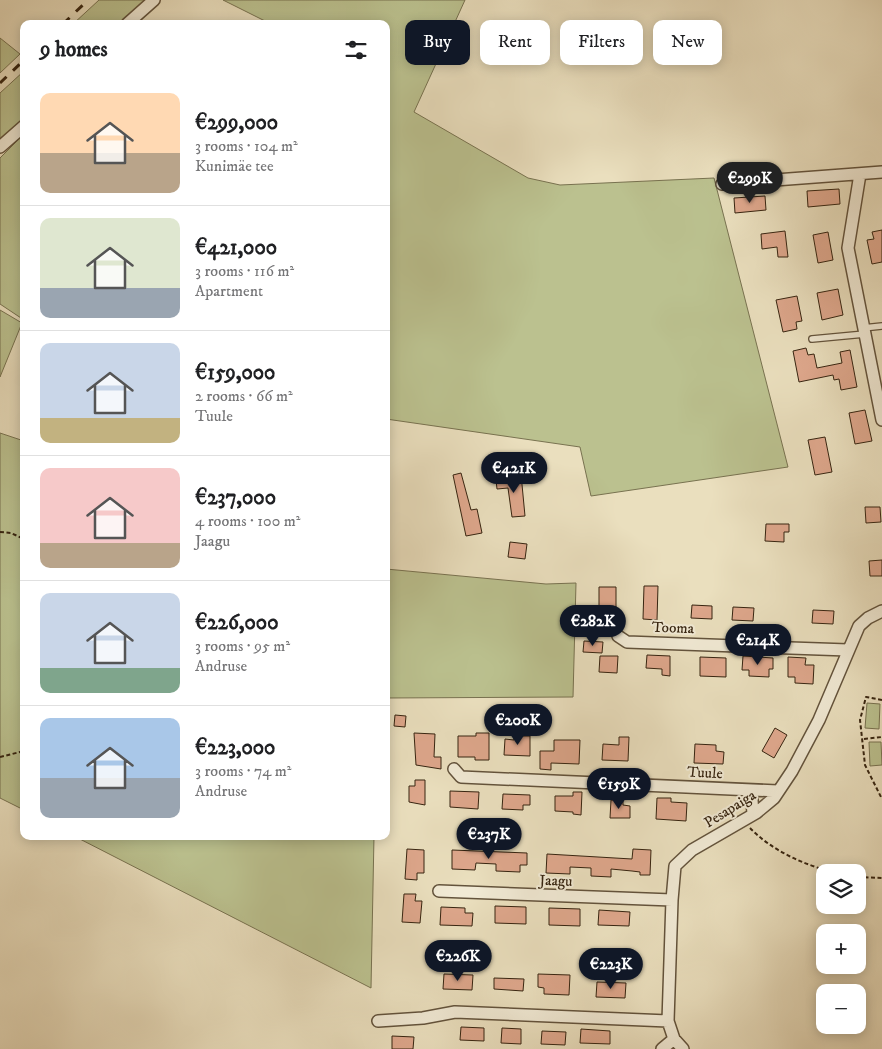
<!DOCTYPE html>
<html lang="en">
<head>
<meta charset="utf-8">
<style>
	body { margin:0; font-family:"IM FELL DW Pica",serif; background:#f6f6f6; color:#202124; height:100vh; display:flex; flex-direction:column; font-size:19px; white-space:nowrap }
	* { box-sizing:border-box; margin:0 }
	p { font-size:16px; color:#757577 }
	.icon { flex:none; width:28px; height:28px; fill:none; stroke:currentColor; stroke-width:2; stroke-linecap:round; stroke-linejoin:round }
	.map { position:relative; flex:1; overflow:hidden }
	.drawer { position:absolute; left:20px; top:20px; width:370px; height:820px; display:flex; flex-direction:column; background:#fff; border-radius:10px; box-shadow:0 2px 12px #0003 }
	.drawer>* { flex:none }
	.top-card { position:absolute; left:405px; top:20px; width:401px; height:45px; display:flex; gap:10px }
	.controls { position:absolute; left:816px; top:864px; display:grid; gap:10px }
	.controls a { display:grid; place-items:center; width:50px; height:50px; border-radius:10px; background:#fff; box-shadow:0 2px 12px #0003; font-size:25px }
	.price { position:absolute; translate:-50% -42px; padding:0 11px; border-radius:18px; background:#111827; color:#fff; font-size:16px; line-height:32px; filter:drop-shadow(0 1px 2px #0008) }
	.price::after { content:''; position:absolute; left:50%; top:30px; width:15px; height:11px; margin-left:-8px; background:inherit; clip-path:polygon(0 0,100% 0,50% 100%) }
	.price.current { background:#222; color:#fff }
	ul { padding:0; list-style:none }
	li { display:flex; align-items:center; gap:15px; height:125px; padding:0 20px }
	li+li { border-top:1px solid #e0e0e0 }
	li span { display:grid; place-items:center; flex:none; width:140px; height:100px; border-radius:10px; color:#555 }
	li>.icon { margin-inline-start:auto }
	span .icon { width:60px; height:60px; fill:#fffc; stroke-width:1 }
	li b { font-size:21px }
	h2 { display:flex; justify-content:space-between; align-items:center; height:60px; padding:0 20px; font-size:21px }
	.chip { padding:0 18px; border-radius:10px; background:#fff; box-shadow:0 2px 12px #0003; font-size:18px; line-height:45px }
	.chip.current { background:#111827; color:#fff }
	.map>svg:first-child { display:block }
	.green { fill:#bbc18f; stroke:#787250 }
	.building { fill:#dea78c; stroke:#362410 }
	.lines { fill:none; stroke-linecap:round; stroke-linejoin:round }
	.lane-casing { stroke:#63533c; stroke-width:8 }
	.street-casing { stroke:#63533c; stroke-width:14 }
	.path { stroke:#362410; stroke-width:2; stroke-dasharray:4 2.5; stroke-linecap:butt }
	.lane { stroke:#f1ead5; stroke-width:5.5 }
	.street { stroke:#f1ead5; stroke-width:11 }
	.rail { stroke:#362410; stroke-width:3; stroke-dasharray:9 9; stroke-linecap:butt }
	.labels { text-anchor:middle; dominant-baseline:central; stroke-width:4; stroke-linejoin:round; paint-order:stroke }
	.street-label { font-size:15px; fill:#362410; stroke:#f1ead5 }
</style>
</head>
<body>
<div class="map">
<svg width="882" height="1049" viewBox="0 0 882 1049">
	<rect width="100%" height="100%" fill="#eadfbe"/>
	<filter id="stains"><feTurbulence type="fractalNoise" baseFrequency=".004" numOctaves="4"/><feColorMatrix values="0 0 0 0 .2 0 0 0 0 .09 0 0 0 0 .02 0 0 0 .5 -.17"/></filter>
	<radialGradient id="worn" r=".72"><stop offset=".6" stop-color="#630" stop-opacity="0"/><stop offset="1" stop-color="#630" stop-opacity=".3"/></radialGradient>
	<path class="green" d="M99 0H147L122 24H73Z
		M223 0H465L414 112 528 178 560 185 714 178 788 467 591 496 580 447 386 419V24H271Z
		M0 38 20 54 0 73Z
		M24 71V119L0 141V93Z
		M24 134V320L0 304V158Z
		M0 310 22 323 0 377Z
		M0 433 24 441V810L0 798Z
		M386 569 546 584 576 583 573 697 386 698Z
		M867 703 880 704 879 729 865 728Z
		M869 742H881L882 765 870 766Z
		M74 836H374L371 988Z"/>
	<path class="building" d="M839 189 840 204 808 207 807 191Z
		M765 196 766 210 735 213 734 198Z
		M882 230V262L872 264 867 240 874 239 872 232Z
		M785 231 788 257H778L777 247 762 249 761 234Z
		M828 232 833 260 818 263 813 235Z
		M838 289 843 315 822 320 817 293Z
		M797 296 802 321 796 322 797 329 783 332 776 300Z
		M806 348 808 355 814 354 817 368 842 363 840 352 850 350 857 387 841 390 839 379 834 380 833 375 799 382 793 351Z
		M865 410 872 441 855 444 849 413Z
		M825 437 832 472 815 475 808 440Z
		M461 473 471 510 477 509 482 533 466 536 453 475Z
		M521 474 525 516 512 517 508 488 497 489 496 480 506 479V476Z
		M865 507H880L881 522 866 523Z
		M766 524H789V532H784V542L765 541Z
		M510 542 527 544 525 559 508 557Z
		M882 560V576H870L869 561Z
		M644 586H658L657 620 643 619Z
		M599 587H616V607H599Z
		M692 605 712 606V619L691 618Z
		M733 607 754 608 753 621 732 620Z
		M813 610 834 611 833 624 812 623Z
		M584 641 603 642 602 653 583 652Z
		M647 655 670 656V676L662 675V669L646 668Z
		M600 656H618L617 673 599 672Z
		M743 656 773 658V669H769V677L749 676V670H742Z
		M700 657 726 658V677L700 676Z
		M788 657 806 658 805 665H814L813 684 795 683V677H788Z
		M395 715 406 716 405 727 394 726Z
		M775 728 787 735 774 758 762 751Z
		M414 733 435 734 434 757H441V769L416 765Z
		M476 733H489V760H475V757H458V736H476Z
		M514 736H530V756L504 755 505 739 514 740Z
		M619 737H629L628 761 602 760 603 744 619 745Z
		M554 740H580L579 764 551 763V770L540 769V751H554Z
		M695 744 716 745V751L724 752 723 764 694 763Z
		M415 780H425V805L409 802V786H415Z
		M450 791 479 792 478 809 450 807Z
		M573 792H582L581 815 573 814V812L555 811V796H573Z
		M503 794 530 795V805H523V810L502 809Z
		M657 798H671V802L687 803 686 821 656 819Z
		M611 800 623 801V805L630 806V818H610Z
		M407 849 424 850V873H417V880L405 879Z
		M633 849 651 850 650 875H640V872L632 871 611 869V877L591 876V868L570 867V874L546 873 547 854 632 859Z
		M452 850 527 853V865H520V872L496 871V864L476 863 475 870 452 869Z
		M404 894H416L415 901H422L420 923 402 922Z
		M495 906 526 907V924L495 923Z
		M441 907 465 908V913H473L472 926 440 925Z
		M549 908 580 909V926L549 925Z
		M599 910 630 912 629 926 598 925Z
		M444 974 473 975 472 990 443 989Z
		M538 974 570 975 569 995 544 994V988L538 987Z
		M494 978 524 979 523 991 494 989Z
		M597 982 626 983 625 998 596 997Z
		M461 1027 484 1028V1041L460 1040Z
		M502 1028 521 1029V1044L501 1043Z
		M581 1029 610 1031V1044L580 1043Z
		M542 1031 566 1032 565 1045 541 1044Z
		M392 1036 414 1037 413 1049H392Z"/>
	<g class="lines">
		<g class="lane-casing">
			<path id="lane" d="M863 328 882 326
				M812 339 865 334"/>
		</g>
		<g class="street-casing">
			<path id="street" d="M127 24 154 0
				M0 147 24 126
				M860 174 848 248 882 420
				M722 184 882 172
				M618 636 627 642 848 650
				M454 769 461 777 778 791
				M747 790 752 800 753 814
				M439 891 672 900
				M378 1021 423 1018 455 1012 668 1021
				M662 1049 674 1039
				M683 1049 674 1039 668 1021 672 900 675 866 692 850 756 813 774 798 792 771 819 720 859 626 868 618 882 611"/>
		</g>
		<path class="path" d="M0 532 11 533 24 539
			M882 700 866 697 860 720 865 765 882 799
			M864 739 882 737
			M0 757 24 751
			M750 828C771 850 804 865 833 872
			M207 836 218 838 227 836
			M858 877 882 878"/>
		<use href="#lane" class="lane"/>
		<use href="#street" class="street"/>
		<path class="rail" d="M63 24 88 0
			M0 83 24 60"/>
	</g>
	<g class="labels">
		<g class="street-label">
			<text transform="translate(673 628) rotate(2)">Tooma</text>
			<text transform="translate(705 773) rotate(3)">Tuule</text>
			<text transform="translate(730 809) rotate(-32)">Pesapaiga</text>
			<text transform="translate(556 881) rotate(2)">Jaagu</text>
		</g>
	</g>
	<rect width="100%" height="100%" filter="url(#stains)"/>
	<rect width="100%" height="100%" fill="url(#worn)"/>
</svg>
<div class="controls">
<a><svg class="icon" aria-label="layers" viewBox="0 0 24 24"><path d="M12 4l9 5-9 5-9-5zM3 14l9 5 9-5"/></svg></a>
<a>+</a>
<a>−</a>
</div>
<b class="price current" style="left:750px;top:204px">€299K</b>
<b class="price" style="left:514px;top:494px">€421K</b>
<b class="price" style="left:593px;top:647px">€282K</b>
<b class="price" style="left:758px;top:666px">€214K</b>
<b class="price" style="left:518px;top:746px">€200K</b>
<b class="price" style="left:619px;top:810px">€159K</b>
<b class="price" style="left:489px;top:860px">€237K</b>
<b class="price" style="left:458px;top:982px">€226K</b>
<b class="price" style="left:611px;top:990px">€223K</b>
<div class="top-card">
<a class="chip current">Buy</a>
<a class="chip">Rent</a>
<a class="chip">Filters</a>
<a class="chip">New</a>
</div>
<section class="drawer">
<h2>9 homes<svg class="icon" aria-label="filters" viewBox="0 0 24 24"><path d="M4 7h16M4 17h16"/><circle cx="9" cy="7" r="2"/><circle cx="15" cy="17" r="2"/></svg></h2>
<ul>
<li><span style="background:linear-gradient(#ffd9b3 60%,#b9a48a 0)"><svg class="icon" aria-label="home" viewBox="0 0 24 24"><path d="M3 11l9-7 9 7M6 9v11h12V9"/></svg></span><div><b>€299,000</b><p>3 rooms · 104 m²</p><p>Kunimäe tee</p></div></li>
<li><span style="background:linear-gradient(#dfe7d0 70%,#9aa5b1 0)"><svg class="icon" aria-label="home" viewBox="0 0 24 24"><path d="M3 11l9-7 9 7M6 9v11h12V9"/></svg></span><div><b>€421,000</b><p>3 rooms · 116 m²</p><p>Apartment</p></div></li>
<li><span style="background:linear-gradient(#c9d6e8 75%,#c2b280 0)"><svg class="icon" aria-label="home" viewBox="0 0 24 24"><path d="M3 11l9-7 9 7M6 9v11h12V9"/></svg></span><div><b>€159,000</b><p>2 rooms · 66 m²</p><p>Tuule</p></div></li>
<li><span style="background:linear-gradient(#f6c9c9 75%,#b9a48a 0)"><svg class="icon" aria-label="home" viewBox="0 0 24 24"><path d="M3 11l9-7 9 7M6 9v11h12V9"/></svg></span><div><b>€237,000</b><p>4 rooms · 100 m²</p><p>Jaagu</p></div></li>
<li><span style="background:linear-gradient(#c9d6e8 75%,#7fa58c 0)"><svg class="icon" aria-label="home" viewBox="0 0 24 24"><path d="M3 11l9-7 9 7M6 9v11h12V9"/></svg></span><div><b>€226,000</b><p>3 rooms · 95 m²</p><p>Andruse</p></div></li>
<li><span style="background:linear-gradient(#a9c7e8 60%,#9aa5b1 0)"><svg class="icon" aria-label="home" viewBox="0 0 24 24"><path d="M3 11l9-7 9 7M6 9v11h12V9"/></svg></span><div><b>€223,000</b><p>3 rooms · 74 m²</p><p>Andruse</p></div></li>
</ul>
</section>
</div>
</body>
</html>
